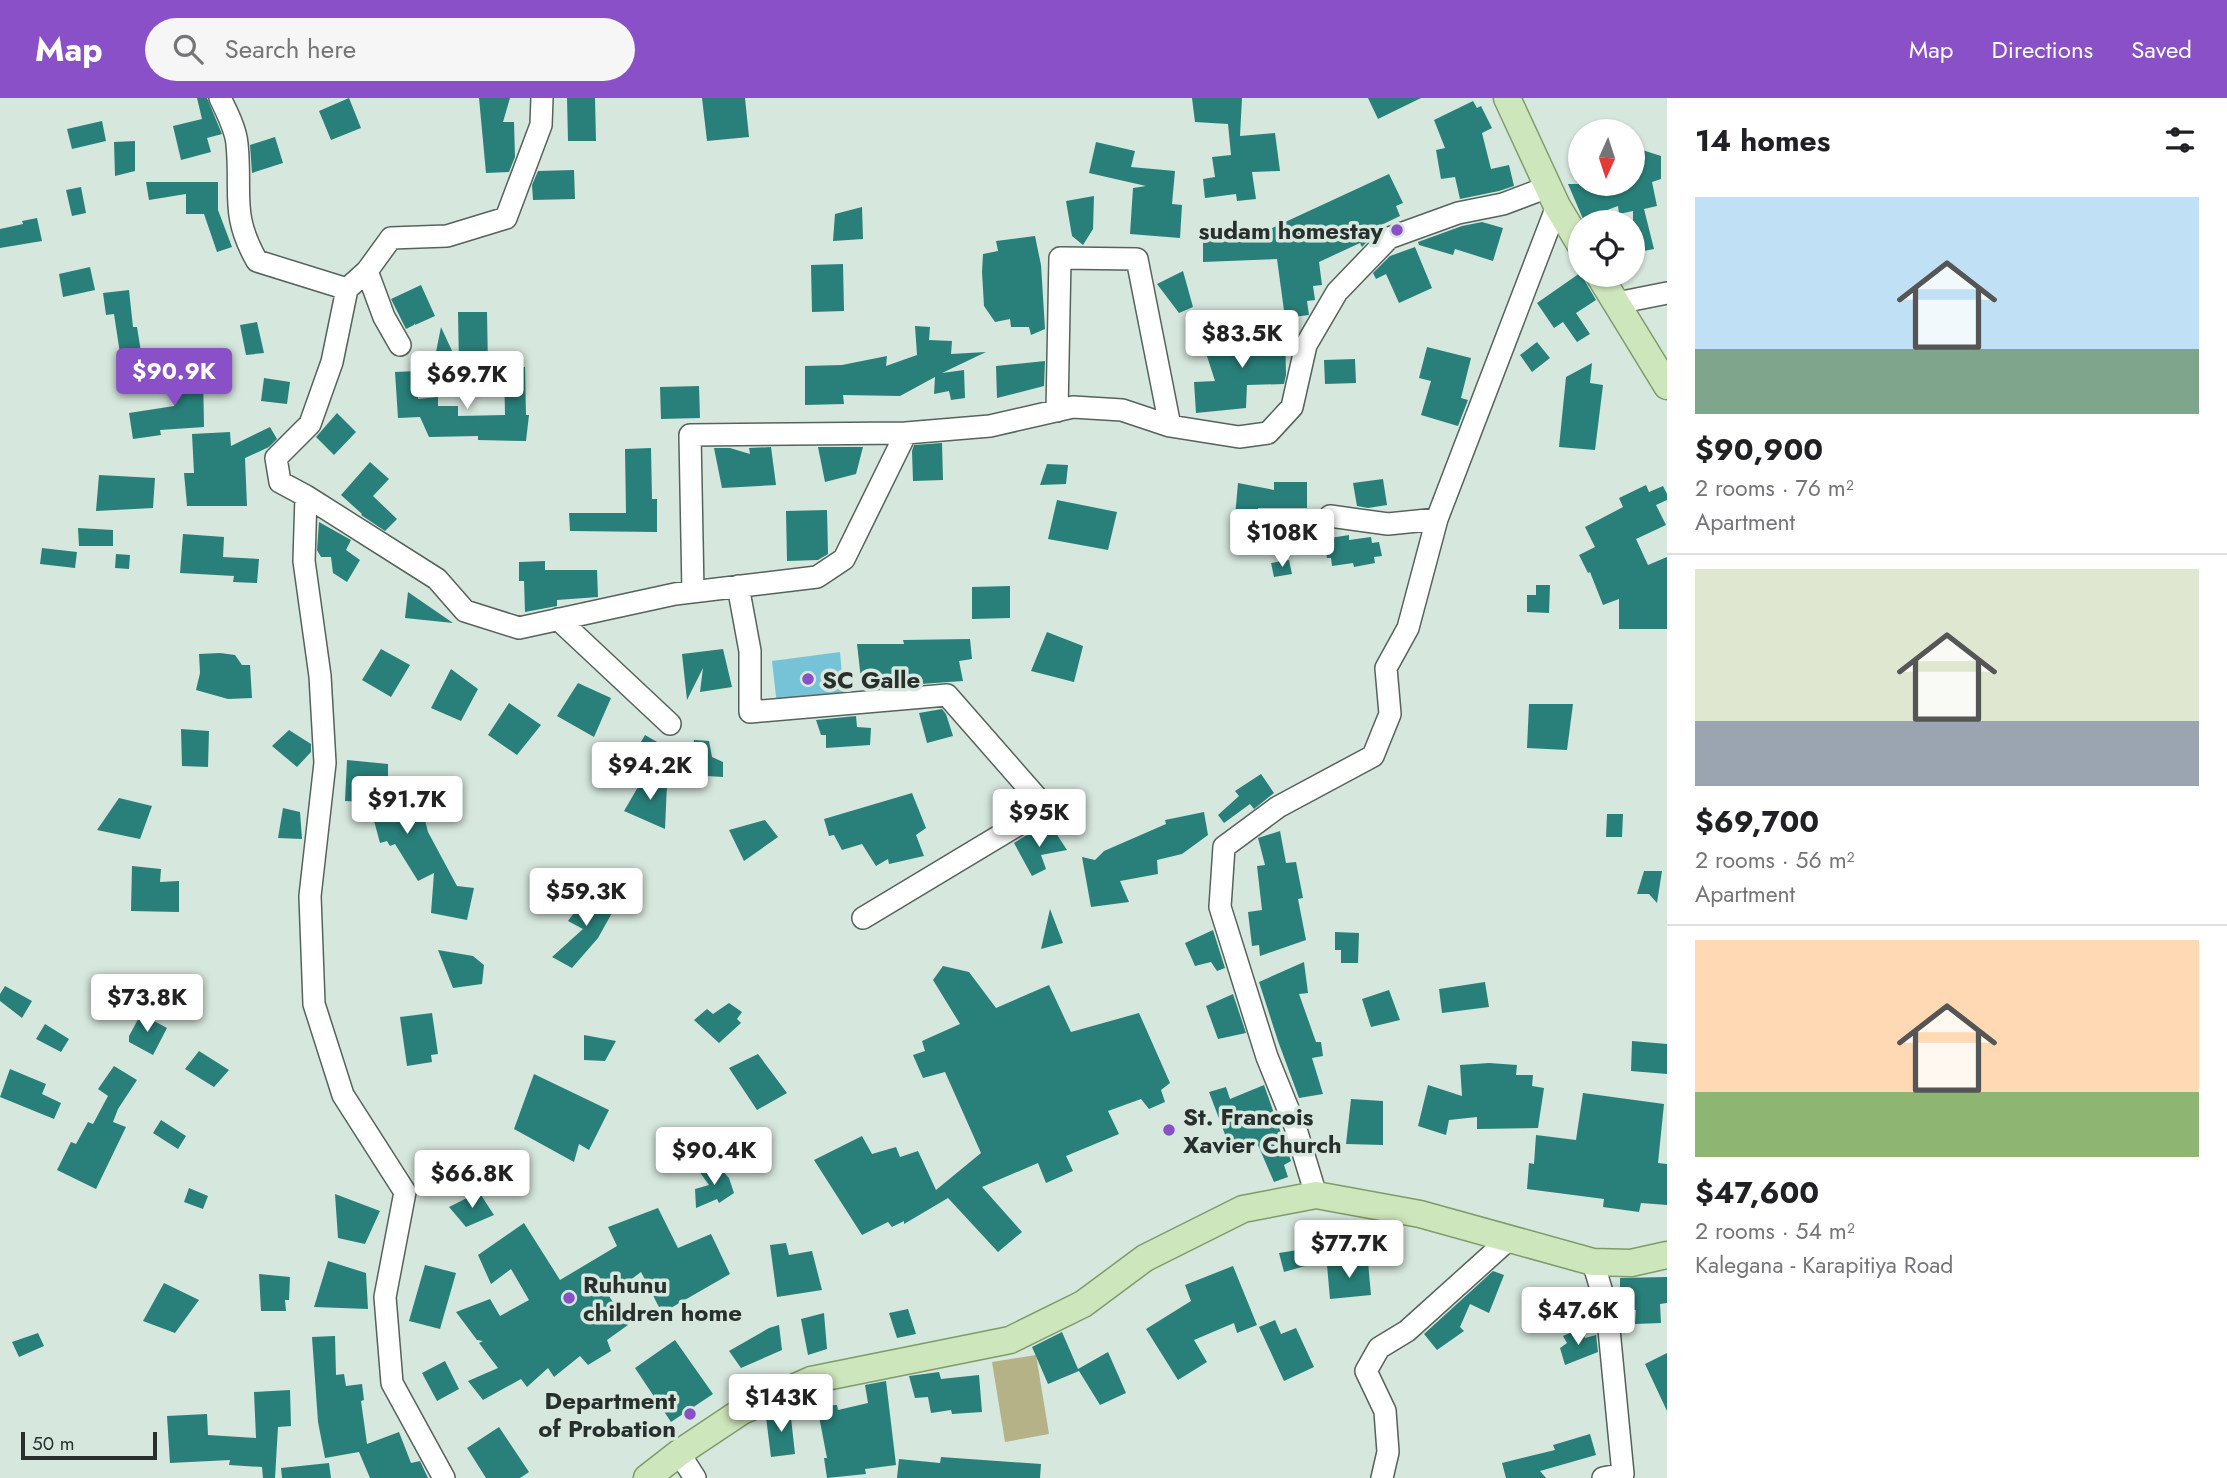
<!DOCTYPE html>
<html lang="en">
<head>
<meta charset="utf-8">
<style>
	body { margin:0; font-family:Jost,sans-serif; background:#f6f6f6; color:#202124; height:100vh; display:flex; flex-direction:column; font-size:26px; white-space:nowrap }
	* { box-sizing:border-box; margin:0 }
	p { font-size:23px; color:#757577 }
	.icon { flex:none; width:38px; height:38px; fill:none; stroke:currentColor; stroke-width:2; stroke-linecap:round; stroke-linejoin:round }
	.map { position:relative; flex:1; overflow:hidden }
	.panel { display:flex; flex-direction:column; background:#fff; width:560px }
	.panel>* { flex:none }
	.needle { width:46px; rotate:183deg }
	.controls { position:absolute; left:1568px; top:21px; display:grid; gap:14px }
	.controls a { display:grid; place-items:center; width:77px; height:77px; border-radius:50%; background:#fff; box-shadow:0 2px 5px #0004; font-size:35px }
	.scale { position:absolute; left:21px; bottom:18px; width:136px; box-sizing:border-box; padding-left:7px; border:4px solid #292f2c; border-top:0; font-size:19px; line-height:24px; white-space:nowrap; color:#292f2c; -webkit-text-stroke:5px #d6e7dd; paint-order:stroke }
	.price { position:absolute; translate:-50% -60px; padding:0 16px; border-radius:7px; background:#fff; color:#222; font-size:23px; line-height:46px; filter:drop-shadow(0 2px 4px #0008) }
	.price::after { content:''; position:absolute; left:50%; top:42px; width:21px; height:16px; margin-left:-10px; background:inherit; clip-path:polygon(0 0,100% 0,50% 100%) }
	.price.current { background:#8950c7; color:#fff }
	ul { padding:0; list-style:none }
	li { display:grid; align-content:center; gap:14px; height:371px; padding:0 28px }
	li+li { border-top:2px solid #e0e0e0 }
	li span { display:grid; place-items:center; height:217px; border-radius:0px; color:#555 }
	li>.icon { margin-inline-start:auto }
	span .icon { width:126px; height:126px; fill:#fffc; stroke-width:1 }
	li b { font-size:30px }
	h2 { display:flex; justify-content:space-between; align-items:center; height:84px; padding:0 28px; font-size:30px }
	header { display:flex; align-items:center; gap:42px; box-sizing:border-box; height:98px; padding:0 35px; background:#8950c7; color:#fff }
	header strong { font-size:33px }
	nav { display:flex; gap:38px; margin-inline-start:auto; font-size:24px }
	.search { width:490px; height:63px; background:#f6f6f6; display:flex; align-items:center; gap:18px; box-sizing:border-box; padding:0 24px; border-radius:38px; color:#757577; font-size:26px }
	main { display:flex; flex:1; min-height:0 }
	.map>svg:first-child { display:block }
	.green { fill:#b6b287 }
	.water { fill:#76c3d8 }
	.building { fill:#29807a }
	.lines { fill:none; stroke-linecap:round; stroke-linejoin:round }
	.minor-casing { stroke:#55635b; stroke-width:24 }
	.major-casing { stroke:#7f9b6b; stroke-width:29 }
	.minor { stroke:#fff; stroke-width:21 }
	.major { stroke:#cee6bb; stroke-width:26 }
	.poi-dot { fill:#8950c7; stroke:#d6e7dd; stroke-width:2.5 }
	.labels { text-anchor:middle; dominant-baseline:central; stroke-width:7; stroke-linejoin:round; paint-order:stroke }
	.poi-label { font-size:24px; font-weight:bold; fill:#292f2c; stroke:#d6e7dd; text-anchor:start }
</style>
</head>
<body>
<header>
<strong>Map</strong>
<div class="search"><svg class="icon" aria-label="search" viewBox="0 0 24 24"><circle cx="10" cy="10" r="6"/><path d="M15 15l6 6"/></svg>Search here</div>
<nav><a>Map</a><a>Directions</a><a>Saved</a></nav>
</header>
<main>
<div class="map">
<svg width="1667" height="1380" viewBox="0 0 1667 1380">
	<rect width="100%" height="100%" fill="#d6e7dd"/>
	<path class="green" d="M1036 1257 1049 1336 1005 1344 992 1264Z"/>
	<path class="water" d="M840 554 844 599 777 607 772 563Z"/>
	<path class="building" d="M197 0H207L222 36 207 40 211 54 181 62 173 28 202 21Z
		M349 0 361 30 331 42 319 13Z
		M479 0H510L503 24H514L515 59 509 74 486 75Z
		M567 0H595L596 43H568Z
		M702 0H745L749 39 707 43Z
		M1192 0H1242L1240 38 1275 35 1280 73 1252 74 1256 101 1237 103 1236 96 1205 100 1203 81 1215 79 1212 59 1231 57 1228 26 1195 24Z
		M1368 0H1421L1378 21Z
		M1473 3 1477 10 1481 8 1492 30 1482 35 1491 71 1509 67 1514 88 1499 93 1460 101 1455 79 1441 81 1436 52 1445 50 1434 22Z
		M102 23 106 43 72 51 67 31Z
		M275 39 283 65 252 75 250 47Z
		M135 43V73L115 78 114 44Z
		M1096 44 1135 53 1131 69 1175 73 1172 106 1182 107 1180 140 1130 136 1133 90 1146 88 1089 75Z
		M1633 49 1661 58V81L1652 84 1657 108 1644 111 1654 151 1633 155V113L1619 116 1618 108 1583 121 1568 86H1633Z
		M574 72 575 101 533 102 532 87 538 73Z
		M1389 76 1403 105 1396 108 1400 118 1377 129 1378 132 1362 149 1360 145 1319 164 1322 187 1313 188 1315 202 1307 203 1309 217 1285 220 1277 161 1203 164V133L1268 132Z
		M146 84H218V112L232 149 217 154 204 116H186V96L149 102Z
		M81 89 86 115 72 118 66 92Z
		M1094 98 1093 131 1083 147 1072 138 1066 103Z
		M862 109 863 141 833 143 835 116Z
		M37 120 42 143 0 150V131L23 126 22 123Z
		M1482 124 1503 130 1493 163 1455 151 1453 157 1419 147 1418 144 1462 128Z
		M1035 138 1041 167 1045 231 1031 237 1029 229H1011L1010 221 995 224 984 208 982 174 983 156 998 153 996 143Z
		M1415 149 1432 190 1399 205 1386 176 1376 181 1373 175 1390 158Z
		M843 166 844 213 812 214 811 167Z
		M90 169 95 192 63 199 59 176Z
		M1183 173 1193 209 1179 215 1157 186Z
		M1580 175 1583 177 1586 185 1596 202 1576 215 1590 236 1577 244 1563 224 1554 230 1537 205Z
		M421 187 435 218 415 227 414 225V227L406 231 391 201Z
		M129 192 133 229H137L142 260 121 262 114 216 106 217 103 195Z
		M458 214H487L488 269H459L465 283 460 286 436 254 441 229 459 268Z
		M257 224 264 255 246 257 240 227Z
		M915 228 930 229 929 242 952 243 951 256 986 254 942 275 964 272 965 300 951 302 949 293 934 296 935 279 900 298 843 297 844 306 805 307V268L842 267 887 258 886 268 917 257Z
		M1248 233H1285L1286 277 1284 286 1247 287 1246 310 1196 315 1194 284 1215 283 1205 252 1219 242 1227 251Z
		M1537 244 1550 260 1532 274 1520 257Z
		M1427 249 1471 260 1461 300 1468 302 1458 328 1421 317 1431 283 1419 280Z
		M1355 261 1356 285 1325 286 1324 262Z
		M1045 263 1044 288 997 300 996 268Z
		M1592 265 1590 285 1603 287 1595 352 1559 349 1566 279Z
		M504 269H525L526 317H529L526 343 478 342V338L429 339 420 319 398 320 395 274 416 273 418 301 438 299V308H458V318L505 317Z
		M176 271 203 272 204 329 160 332 161 337 133 341 129 315 174 308Z
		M264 280 290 284 287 306 261 303Z
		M699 288 700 320 661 321 660 289Z
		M337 315 356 334 334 357 316 339Z
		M270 329 277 341 269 349 245 360 247 408H187L184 375H194L192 336 230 334 231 348Z
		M942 345 943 382 913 383 912 353 914 347Z
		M771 349 776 387 722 390 714 350H730L750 356 749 350Z
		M818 349H863L856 376 825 384Z
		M651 350 652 401H657V434L570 433 569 415H626L625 351Z
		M370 364 389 381 373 398 397 421 385 433 361 417 362 416 341 397Z
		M1047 366 1068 367 1066 386 1040 387Z
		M99 377 155 380 153 410 96 413Z
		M1383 381 1387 407 1368 410 1357 408 1353 385Z
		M1274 384H1307V410H1258L1255 433 1234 430 1238 385 1274 392Z
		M1646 387 1649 394 1663 388 1667 396V402L1656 407 1666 427 1636 441 1648 467 1667 459V531H1619V501L1603 507 1590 474 1588 475 1579 457 1595 449 1585 429 1623 409 1619 400Z
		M1057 402 1117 414 1108 452 1048 441Z
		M827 412 828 456 818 462 787 463 786 413Z
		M319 424 351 442 346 452 360 462 347 484 333 475 331 459H321L317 452Z
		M78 430 113 432V448H79Z
		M183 436 224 439 223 459 259 461 257 485 233 484 234 478 180 475Z
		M1349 437V442L1371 439 1372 445 1379 444 1382 458 1374 459 1375 465 1354 469 1353 465 1332 468 1331 460H1327L1324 441Z
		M42 450 77 454 75 470 40 466Z
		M116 456 130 457 129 471 115 470Z
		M1289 462 1292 476 1274 479 1271 465Z
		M545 463V472H597L598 499 557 502V508L525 514 524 483H519V464Z
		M1536 487H1550L1549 515 1527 514V497H1536Z
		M1010 488V520L972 521V489Z
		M408 494 453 525 405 520Z
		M1047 534 1083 548 1074 584 1031 573Z
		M970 541 972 561 959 563 963 583 921 586V584L904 585 862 590 857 546H904L903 542Z
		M381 551 410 567 391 599 362 582Z
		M723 551 732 589 700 594 703 570 687 602 682 556Z
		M220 555 235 557 242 567H250L252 600 228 601 196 592 200 575 199 556Z
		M451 571 478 591 461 623 431 610Z
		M578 585 611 600 594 639 557 618Z
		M509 605 541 627 517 657 488 637Z
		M1529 606H1573L1567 652 1527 650Z
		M942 611 946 616 953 638 927 645 919 615Z
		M856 618 857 629 871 630 870 647 826 650V637H821L816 622Z
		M181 631 209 633 208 669 182 668Z
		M289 632 311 646V654L297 669 272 648Z
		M645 637 664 648 653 670 630 662Z
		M694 642 709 643 712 659 723 664V679L689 677Z
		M347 662 388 666V713L420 703 428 734 457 788 474 790 467 822 431 815 434 775 418 783 395 746 390 748 387 743 380 745 369 704 345 703Z
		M1261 676 1274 695 1254 711 1250 706 1224 725 1218 717 1239 698 1235 693Z
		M645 677 667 686 665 731 624 713Z
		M912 695 926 730 916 737 924 758 889 766 888 761 876 768 862 746 842 752 834 737 829 738 824 721Z
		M119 700 152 708 140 741 97 732Z
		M283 710 300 714 302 741 278 740Z
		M1204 714 1208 737 1182 756 1157 762 1158 776 1120 783 1129 804 1091 809 1082 759 1095 762 1104 753 1166 726 1165 722Z
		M1607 716H1623L1622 739H1606Z
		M765 722 778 739 744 763 729 732Z
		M1052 729 1067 752 1041 757 1046 771 1032 778 1014 745 1025 738Z
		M1280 733 1286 765 1296 764 1303 800 1298 801 1306 842 1260 858 1259 847 1252 848 1248 814 1262 812 1257 768 1265 767 1258 740Z
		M132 768 161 771 160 784 179 783V814L131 813Z
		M1644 773H1662L1657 805 1649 796H1637Z
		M588 796 617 806 598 840 572 870 552 859 583 831 568 823Z
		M1050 811 1063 845 1041 851Z
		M1213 832 1225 870 1217 873 1211 864 1195 868 1185 845Z
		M1335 834 1359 835 1358 865H1341V852H1335Z
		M438 852 473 858 484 867 482 886 453 890Z
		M1304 864 1308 895 1299 896 1316 944H1321L1323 958 1312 960 1323 996 1299 1000 1278 943 1259 884Z
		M943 868 969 874 996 910 1049 887 1071 934 1139 915 1170 985 1161 992 1165 1004 1149 1011 1141 1001 1108 1013 1119 1036 1066 1058 1073 1073 1046 1085 1038 1065 982 1089 1022 1134 998 1154 948 1100 904 1126V1123L892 1129 888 1124 862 1137 814 1062 862 1038 872 1056 896 1049 900 1059 918 1053 936 1092 981 1055 945 974 923 980 913 957 925 953 922 943 960 926 933 882Z
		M101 882 124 889 116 914 93 906Z
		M1485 884 1489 909 1442 915 1439 891Z
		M5 888 32 903 22 920 0 903V896Z
		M1389 892 1400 922 1371 929 1362 901Z
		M1233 896 1246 935 1218 941 1206 908Z
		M729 905 742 914 737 921 741 925 719 945 694 922 707 911 713 916Z
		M432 915 438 956 431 957 432 964 407 968 400 919Z
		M141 916 167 930 153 957 129 944V938Z
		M45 926 69 941 61 954 36 941Z
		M584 937 616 943 605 963 584 962Z
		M1632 943 1667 946V976L1631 973Z
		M199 953 229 972 214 989 185 971Z
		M758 956 787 995 757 1012 729 970Z
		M1489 965 1517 967 1516 977H1533L1532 988 1544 990 1538 1030 1477 1031V1019L1449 1022 1446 1037 1418 1028 1428 987 1462 998 1460 967Z
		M114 968 137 982 118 1011 113 1024 126 1029 96 1091 57 1072 71 1044 76 1046 88 1024 93 1026 108 998 98 991Z
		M10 971 46 986 42 996 61 1005 54 1021 0 999Z
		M534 976 609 1012 589 1052 579 1046 574 1064 514 1031Z
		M1264 987 1291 1063 1284 1067 1288 1079 1274 1084 1258 1047 1232 1055 1209 994 1226 989 1230 1001Z
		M1583 995 1664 1006 1658 1065 1667 1066V1107L1641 1105 1639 1114 1603 1109 1604 1101 1527 1091 1529 1065 1534 1066 1536 1037 1576 1042Z
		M1351 1001 1383 1003V1047L1346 1046Z
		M161 1022 186 1038 178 1051 153 1035Z
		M717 1067 729 1080 734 1095 719 1105 717 1101 696 1110 695 1091 709 1087 699 1073Z
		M189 1090 208 1098 203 1111 184 1104Z
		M479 1094 494 1117 466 1129 449 1109Z
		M335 1096 380 1113 365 1146 338 1140Z
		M658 1110 678 1150 711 1136 730 1176 662 1215 641 1174 609 1198 628 1227 607 1242 611 1253 588 1267 580 1258 554 1279 548 1270 527 1289 521 1281 483 1302 468 1283 498 1270 479 1245 483 1243 477 1242 456 1214 490 1201 500 1218 529 1202 511 1171 491 1186 478 1157 524 1125 560 1182 617 1148 608 1129Z
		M786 1145 789 1157 812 1153 822 1192 777 1199 770 1147Z
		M1316 1149 1319 1164 1284 1174 1279 1155Z
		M328 1163 366 1175 368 1211 314 1209Z
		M1368 1164 1371 1197 1330 1201 1327 1167Z
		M425 1167 456 1175 440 1231 409 1223Z
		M1233 1168 1257 1227 1237 1235 1234 1225 1194 1242 1207 1264 1178 1282 1146 1231 1191 1203 1185 1187Z
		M1493 1173 1504 1177 1489 1215 1470 1206 1460 1229 1464 1233 1437 1252 1424 1236Z
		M259 1176 290 1179 289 1202H285L286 1213H261Z
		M1667 1179V1205L1660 1206 1661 1225 1635 1226 1636 1212H1620V1180Z
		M164 1185 199 1202 175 1235 143 1223Z
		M908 1211 916 1236 897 1240 889 1215Z
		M824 1215 827 1251 808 1257 801 1221Z
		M1275 1222 1281 1236 1296 1230 1314 1269 1284 1283 1259 1229Z
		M779 1227 782 1252 741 1270 729 1253 769 1230Z
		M1581 1230 1585 1240 1596 1237 1598 1254 1565 1267 1560 1250 1567 1245 1563 1238Z
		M1062 1234 1078 1271 1108 1254 1126 1295 1100 1307 1079 1273 1048 1286 1032 1249Z
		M38 1235 44 1248 19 1259 12 1244Z
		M335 1238 336 1277 344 1276 346 1288 362 1286 364 1302 361 1303 367 1346 399 1334 411 1365 420 1363 428 1380H370L359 1354 325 1360 318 1324 312 1239Z
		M675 1242 713 1296 671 1324 635 1270Z
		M1667 1255V1313L1645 1266Z
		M445 1263 459 1291 437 1303 422 1275Z
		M939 1274 941 1281 979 1277 982 1314 952 1316 951 1312 931 1315 928 1299 915 1300 909 1278Z
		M886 1283 896 1367 865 1371 866 1376 827 1380 824 1360H827L817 1308 837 1307 838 1312 868 1305 865 1287Z
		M290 1292 291 1328 278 1329 275 1380H263L262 1369 229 1367 230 1362 170 1365 167 1318 207 1316 208 1337 256 1340 254 1294Z
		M784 1311H790L795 1356 771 1359 766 1319Z
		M499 1329 529 1374 520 1380H486L467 1350Z
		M1590 1336 1596 1357 1540 1373 1546 1380H1506L1502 1365 1555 1352 1553 1347Z
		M941 1359 1041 1366 1040 1380H897L899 1361 940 1365Z
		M329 1365 331 1380H282L281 1370Z"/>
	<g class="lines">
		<g class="minor-casing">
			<path id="minor" d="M220 0C227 14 236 32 237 46 242 95 230 116 257 163L347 191 332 264 310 326 276 360 280 384 306 398 304 463 320 578 325 665 310 798 314 906 343 997 405 1094 385 1199 392 1285 444 1380
				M367 173 384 219 400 247
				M347 191 367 173 391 140 447 138 506 120 541 27 542 0
				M1617 205 1667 195
				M1057 313 1060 160 1137 161 1170 328
				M306 398 437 481 465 513 519 530 675 496 817 479 844 461 906 335 990 328 1073 309 1122 312 1170 328 1239 339 1268 335 1292 309 1306 247 1337 194 1389 140 1458 115 1503 106 1548 89
				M1330 418 1388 426 1437 421
				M738 488 750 553V614L947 597 1046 710 863 820
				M693 494 690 337 906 335
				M558 521 670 626
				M1316 1097 1295 1028 1267 959 1220 809 1224 749 1278 709 1373 658 1390 616 1386 570 1408 530 1437 421 1557 108
				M1593 1164 1607 1211 1623 1376 1603 1380
				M679 1355 695 1380
				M1382 1380 1388 1354 1385 1313 1366 1273 1379 1250 1407 1233 1508 1142"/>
		</g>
		<g class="major-casing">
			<path id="major" d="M1507 0 1557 108 1580 146
				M1599 177 1667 288
				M647 1380 679 1355 742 1313 811 1282 1010 1242 1083 1206 1145 1160 1243 1111 1316 1097 1420 1116 1593 1164 1631 1165 1667 1157"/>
		</g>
		<use href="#minor" class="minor"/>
		<use href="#major" class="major"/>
	</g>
	<g class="poi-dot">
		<circle cx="1397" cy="132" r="7"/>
		<circle cx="808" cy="581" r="7"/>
		<circle cx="1169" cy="1032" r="7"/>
		<circle cx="569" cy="1200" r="7"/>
		<circle cx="690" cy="1316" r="7"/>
	</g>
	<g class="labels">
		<g class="poi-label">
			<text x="1383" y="132" text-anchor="end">sudam homestay</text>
			<text x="822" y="581">SC Galle</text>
			<text x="1183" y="1018">St. Francois<tspan x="1183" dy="28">Xavier Church</tspan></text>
			<text x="583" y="1186">Ruhunu<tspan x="583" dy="28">children home</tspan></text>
			<text x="676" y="1302" text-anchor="end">Department<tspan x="676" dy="28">of Probation</tspan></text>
		</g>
	</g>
</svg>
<div class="controls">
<a><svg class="needle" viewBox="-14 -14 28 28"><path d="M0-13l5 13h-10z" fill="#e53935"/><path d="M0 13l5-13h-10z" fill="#757577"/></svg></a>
<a><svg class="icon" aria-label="locate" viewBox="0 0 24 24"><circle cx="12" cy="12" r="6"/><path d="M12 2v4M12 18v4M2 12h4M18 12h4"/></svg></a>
</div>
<div class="scale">50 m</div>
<b class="price" style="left:1242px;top:272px">$83.5K</b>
<b class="price current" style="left:174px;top:310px">$90.9K</b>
<b class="price" style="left:467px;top:313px">$69.7K</b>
<b class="price" style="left:1282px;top:471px">$108K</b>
<b class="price" style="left:650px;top:704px">$94.2K</b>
<b class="price" style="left:407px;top:738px">$91.7K</b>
<b class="price" style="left:1039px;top:751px">$95K</b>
<b class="price" style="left:586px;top:830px">$59.3K</b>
<b class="price" style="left:147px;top:936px">$73.8K</b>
<b class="price" style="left:714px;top:1089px">$90.4K</b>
<b class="price" style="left:472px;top:1112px">$66.8K</b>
<b class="price" style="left:1349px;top:1182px">$77.7K</b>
<b class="price" style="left:1578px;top:1249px">$47.6K</b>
<b class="price" style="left:781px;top:1336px">$143K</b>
</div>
<section class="panel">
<h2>14 homes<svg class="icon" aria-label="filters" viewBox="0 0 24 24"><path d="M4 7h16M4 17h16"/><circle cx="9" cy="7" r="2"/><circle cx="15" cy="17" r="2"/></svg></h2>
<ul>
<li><span style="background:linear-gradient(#bfe0f5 70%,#7fa58c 0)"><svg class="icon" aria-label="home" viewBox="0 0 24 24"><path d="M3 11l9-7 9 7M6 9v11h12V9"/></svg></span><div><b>$90,900</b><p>2 rooms · 76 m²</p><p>Apartment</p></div></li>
<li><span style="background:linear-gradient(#dfe7d0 70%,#9aa5b1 0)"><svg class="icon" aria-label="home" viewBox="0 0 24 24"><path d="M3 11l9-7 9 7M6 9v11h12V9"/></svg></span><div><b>$69,700</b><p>2 rooms · 56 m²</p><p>Apartment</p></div></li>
<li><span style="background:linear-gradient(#ffd9b3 70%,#8fb573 0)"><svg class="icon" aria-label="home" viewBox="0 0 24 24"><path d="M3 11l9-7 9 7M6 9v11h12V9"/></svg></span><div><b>$47,600</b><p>2 rooms · 54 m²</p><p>Kalegana - Karapitiya Road</p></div></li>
</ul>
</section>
</main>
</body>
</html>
